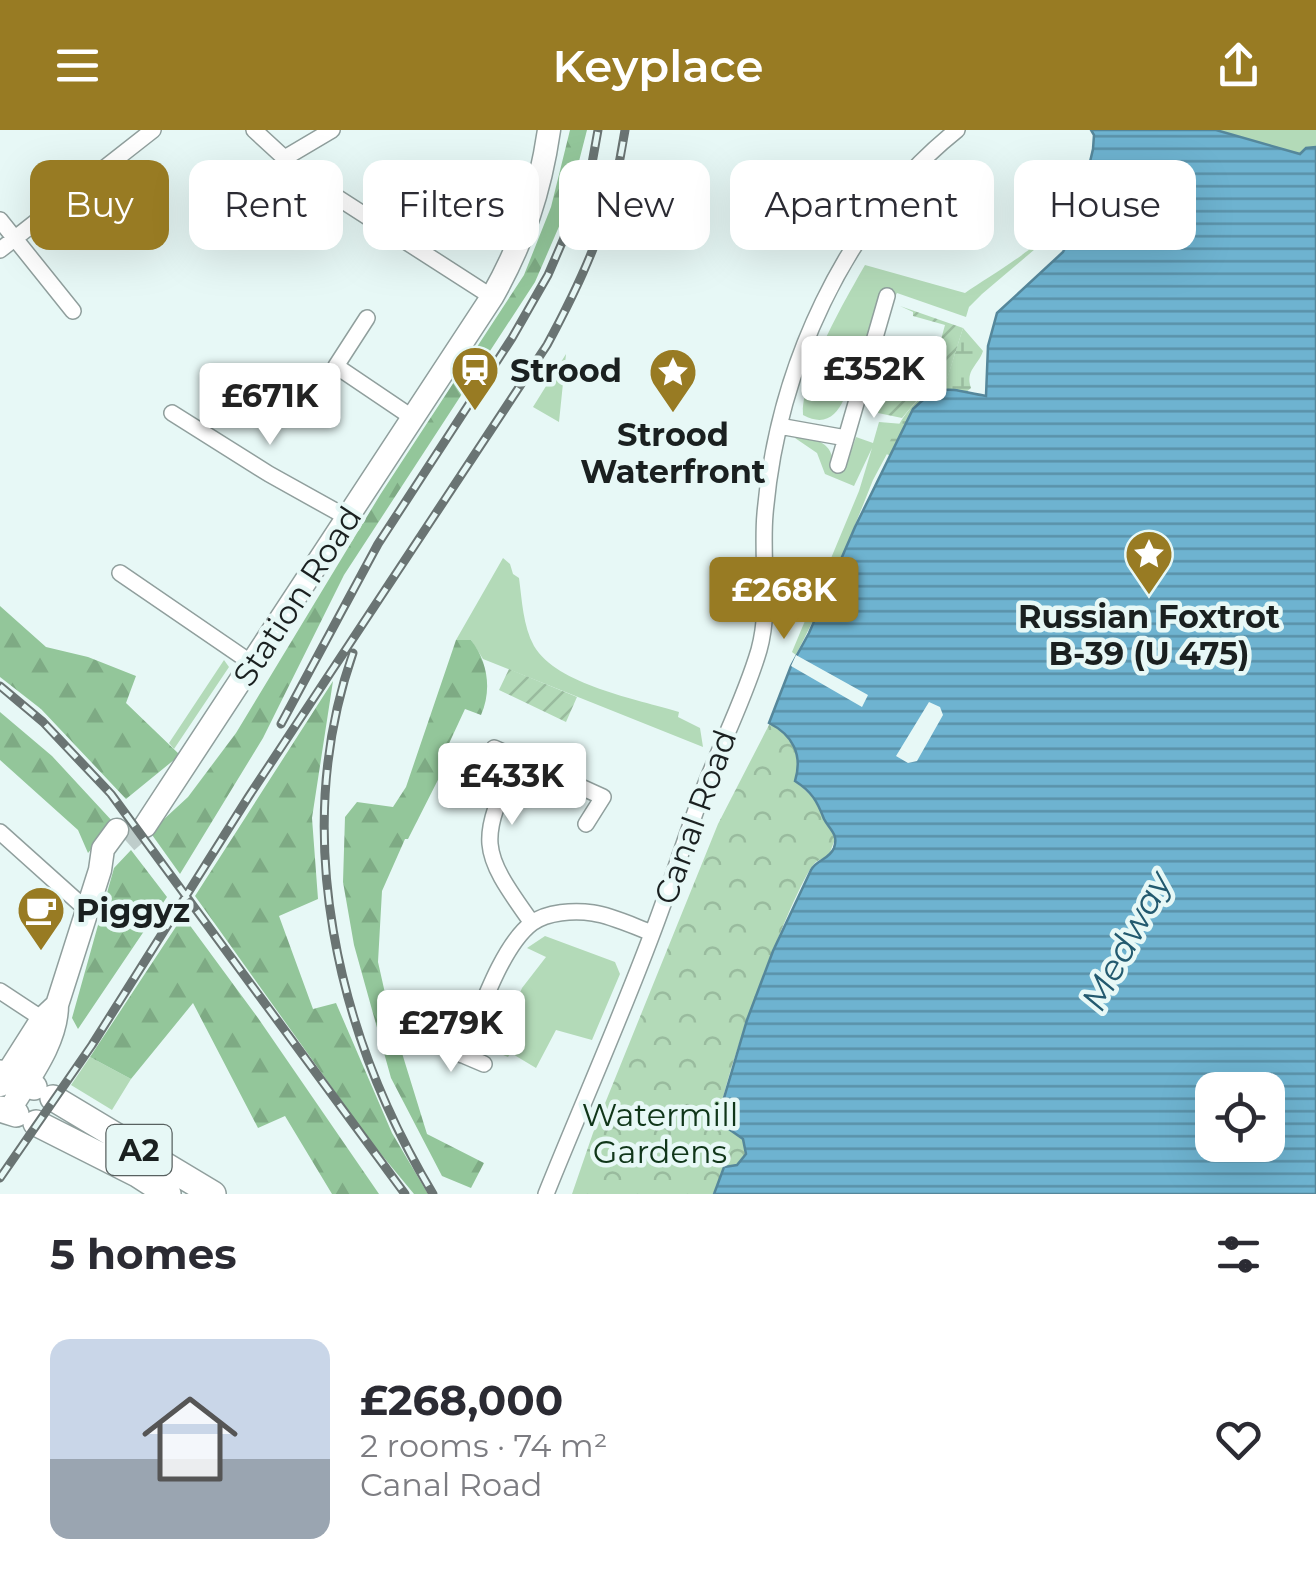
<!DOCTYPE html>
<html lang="en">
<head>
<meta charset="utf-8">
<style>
	body { margin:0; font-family:Montserrat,sans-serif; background:#f7f7f7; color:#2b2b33; height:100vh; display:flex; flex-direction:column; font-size:38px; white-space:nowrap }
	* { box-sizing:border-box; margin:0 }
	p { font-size:32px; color:#7c7c81 }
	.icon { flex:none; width:55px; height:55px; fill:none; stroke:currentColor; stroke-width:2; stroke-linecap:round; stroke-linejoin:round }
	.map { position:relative; height:1064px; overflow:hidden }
	.side { display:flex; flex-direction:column; background:#fff; flex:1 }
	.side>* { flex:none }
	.hud { position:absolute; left:30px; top:30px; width:1258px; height:90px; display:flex; gap:20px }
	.fabs { position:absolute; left:1195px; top:942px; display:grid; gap:20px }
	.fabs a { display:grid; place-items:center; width:90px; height:90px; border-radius:20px; background:#fff; box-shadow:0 10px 40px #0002; font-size:50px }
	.price { position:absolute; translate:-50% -85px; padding:0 22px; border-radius:10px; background:#fff; color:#222; font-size:32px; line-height:65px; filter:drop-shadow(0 2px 5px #0008) }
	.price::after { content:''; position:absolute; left:50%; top:60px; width:30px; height:22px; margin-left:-15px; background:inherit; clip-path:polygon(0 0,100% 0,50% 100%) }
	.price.selected { background:#987b23; color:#fff }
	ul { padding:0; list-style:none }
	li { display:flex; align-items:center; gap:30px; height:250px; padding:0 50px }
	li+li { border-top:2px solid #e1e1e2 }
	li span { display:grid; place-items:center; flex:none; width:280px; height:200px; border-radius:20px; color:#555 }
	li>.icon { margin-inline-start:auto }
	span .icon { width:120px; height:120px; fill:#fffc; stroke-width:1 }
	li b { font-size:42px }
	h2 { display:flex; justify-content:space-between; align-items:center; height:120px; padding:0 50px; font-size:42px }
	.chip { padding:0 35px; border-radius:20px; background:#fff; box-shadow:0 10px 40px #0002; font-size:35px; line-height:90px }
	.chip.selected { background:#987b23; color:#fff }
	header { display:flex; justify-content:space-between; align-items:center; height:130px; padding:0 50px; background:#987b23; color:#fff; font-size:45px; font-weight:600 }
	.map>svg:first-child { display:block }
	.grass { fill:#b3dab8 }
	.forest { fill:url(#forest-firs) }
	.wetland { fill:url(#wetland-marsh) }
	.park { fill:url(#park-crowns) }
	.garden { fill:url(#garden-furrows) }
	.water { fill:url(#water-rules); stroke:#55879b; stroke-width:2.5; fill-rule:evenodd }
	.pier { fill:#e7f8f6 }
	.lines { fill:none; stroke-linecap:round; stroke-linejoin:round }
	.secondary-tunnel { stroke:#becdcb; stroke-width:22; stroke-dasharray:22 11; stroke-linecap:butt }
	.street-casing { stroke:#909f9d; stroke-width:18 }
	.secondary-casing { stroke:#909f9d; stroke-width:25 }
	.primary-casing { stroke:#909f9d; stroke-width:28 }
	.street { stroke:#fff; stroke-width:15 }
	.secondary { stroke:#fff; stroke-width:22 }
	.primary { stroke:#fff; stroke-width:25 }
	.rail-casing { stroke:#6a7473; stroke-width:9 }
	.rail { stroke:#e7f8f6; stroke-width:5; stroke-dasharray:15; stroke-linecap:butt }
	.labels { text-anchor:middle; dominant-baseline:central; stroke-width:9; stroke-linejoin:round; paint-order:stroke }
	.shield { fill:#e7f8f6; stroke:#586160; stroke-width:2.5 }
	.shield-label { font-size:30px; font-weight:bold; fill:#1a2020 }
	.poi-label { font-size:32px; font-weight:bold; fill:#1a2020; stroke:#e7f8f6; text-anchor:start }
	.street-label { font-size:32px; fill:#1a2020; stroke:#e7f8f6 }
	.park-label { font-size:32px; fill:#103619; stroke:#e7f8f6 }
	.water-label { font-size:35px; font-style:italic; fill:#235a6f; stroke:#e7f8f6 }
</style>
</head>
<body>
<header><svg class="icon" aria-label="menu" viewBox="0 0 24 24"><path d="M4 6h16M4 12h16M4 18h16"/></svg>Keyplace<svg class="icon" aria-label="share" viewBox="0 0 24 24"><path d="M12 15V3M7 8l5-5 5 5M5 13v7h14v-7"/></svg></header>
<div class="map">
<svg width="1316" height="1064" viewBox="0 0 1316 1064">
	<defs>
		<pattern id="forest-firs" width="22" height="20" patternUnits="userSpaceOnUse" patternTransform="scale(2.5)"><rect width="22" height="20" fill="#93c69a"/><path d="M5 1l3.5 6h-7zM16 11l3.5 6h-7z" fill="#7eaa84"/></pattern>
		<pattern id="wetland-marsh" width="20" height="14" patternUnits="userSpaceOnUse" patternTransform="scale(2.5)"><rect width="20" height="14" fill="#b3dab8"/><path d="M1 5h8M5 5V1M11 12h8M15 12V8" fill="none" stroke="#99bb9e"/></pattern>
		<pattern id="park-crowns" width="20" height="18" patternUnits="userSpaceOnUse" patternTransform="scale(2.5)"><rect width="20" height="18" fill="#b3dab8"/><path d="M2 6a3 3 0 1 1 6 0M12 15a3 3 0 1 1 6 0" fill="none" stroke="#99bb9e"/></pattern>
		<pattern id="garden-furrows" width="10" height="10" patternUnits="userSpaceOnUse" patternTransform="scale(2.5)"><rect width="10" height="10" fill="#b3dab8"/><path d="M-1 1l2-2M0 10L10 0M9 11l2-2" fill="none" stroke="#99bb9e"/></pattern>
		<pattern id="water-rules" width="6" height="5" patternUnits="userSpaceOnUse" patternTransform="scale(2.5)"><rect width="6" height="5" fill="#6eb3d0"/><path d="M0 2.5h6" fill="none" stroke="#5a91a8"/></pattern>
	</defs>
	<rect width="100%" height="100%" fill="#e7f8f6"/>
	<path class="grass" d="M1216 0H1316V17L1306 18 1300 24Z
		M1070 72 1073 76 1066 98 1041 114 982 164 969 177 966 187 897 163 895 167 888 165 861 233H855C848 259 840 305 803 285 801 246 845 170 865 135L965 163C995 142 1060 107 1070 72Z
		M566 224 559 292 533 277Z
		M879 292 903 294 873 350 833 450 796 525 792 522 859 361 872 318 854 356 825 344 817 323 795 308C814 307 833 312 833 334L845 338 856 307 873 313Z
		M503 428 510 434 513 444 519 448C522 470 523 496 534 516 557 555 637 569 679 582L678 587 700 598 703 617 483 529 471 510H456Z
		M224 530 229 537 174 619 169 613Z
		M545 806 615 832 620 844 592 910 556 900 536 938 511 923 508 927 491 920 486 909 498 914 522 858 546 827 527 818Z
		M90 927 131 949 112 980 71 955Z"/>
	<path class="forest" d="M570 0H587L567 78 535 152 344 445 263 608 180 744 150 702 188 667 236 603 380 365 524 145 551 77Z
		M0 476 46 517 88 527 136 546 126 573 180 625 126 669 41 579 0 547Z
		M456 510H471C488 532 492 560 481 585L465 579 439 635 444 638 408 709H405L382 761 378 832 389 881 427 1004 484 1033 471 1058 442 1046 391 948 354 815 343 752 345 687 357 672 393 677 406 657Z
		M333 551 312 688 318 769 279 786 313 879 336 873 392 1003 428 1064H414L371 1012 195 766Z
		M0 582 52 626 114 693 88 723 78 700 0 630Z
		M131 720 167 767 78 899 72 888 114 738Z
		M183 786 258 888 379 1064H332L285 986 258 998 193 873 131 949 90 927Z"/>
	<path class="wetland" d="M963 198 983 221C978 236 965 240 971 258L891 326 884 323C900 292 910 267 945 255Z"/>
	<path class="park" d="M770 593C793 605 803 625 795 651L820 674 835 709 829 725C825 728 820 729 816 732 796 748 716 964 720 990L743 1009 746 1026 737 1035 724 1038 713 1064H572L593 1003 718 694Z"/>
	<path class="garden" d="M900 176 963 198 945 256 922 264 902 288 878 283 886 243 912 250 920 220 937 224 945 195 913 186V182Z
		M509 539 577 567 566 592 499 560Z"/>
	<path class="water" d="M1091 0H1216L1300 24 1306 18 1316 17V1064H714L724 1037 737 1035 746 1024 743 1009 723 995 719 985 747 890 773 821 811 740C817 729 829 730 834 718 839 704 829 699 824 689 817 671 812 662 795 651 803 625 793 605 769 593L791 536 809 503 855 397 913 279C941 251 950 260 986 266L988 216 997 183 1063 122 1074 100 1093 19 1094 5ZM1212 960H1268V1015H1212Z"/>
	<path class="pier" d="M796 525 868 565 862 577 791 536Z
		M929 572 940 577 943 585 917 631 908 633 896 626Z"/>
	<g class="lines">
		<path class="secondary-tunnel" d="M127 712 145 696"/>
		<g class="street-casing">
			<path id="street" d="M254 0 304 46 492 167
				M283 29 332 0
				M0 90 73 181
				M0 120 153 0
				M367 188 336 236 413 288
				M172 283 269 344 348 388
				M779 296 846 308 887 166
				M838 335 846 308
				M120 443 253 534
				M494 618 517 628
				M0 702 87 780
				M532 793C478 718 479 712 517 628L603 667 586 694
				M0 861 47 892
				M437 914 484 934
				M462 925C478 889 500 817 532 793 547 782 574 780 593 783 613 786 633 796 652 803
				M546 1064C581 977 619 892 652 804 670 757 685 709 703 661 721 614 745 568 759 520 771 477 761 428 765 384 777 241 844 90 957 0"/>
		</g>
		<g class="secondary-casing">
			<path id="secondary" d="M145 696 492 167C523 112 540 62 549 0
				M0 955 42 889 57 875
				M9 981C27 950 57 913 57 875L100 740 103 719 117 700"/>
		</g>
		<g class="primary-casing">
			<path id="primary" d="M0 943 34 957
				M53 968 213 1064
				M0 979 16 984
				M36 993 137 1044 168 1064"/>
		</g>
		<use href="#street" class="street"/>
		<use href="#secondary" class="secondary"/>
		<use href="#primary" class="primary"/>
		<g class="rail-casing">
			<path id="rail" d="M353 523C290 704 337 904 433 1064
				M0 556 43 592 111 664 405 1064
				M281 594 378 414 512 208 548 145 589 50 598 0
				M0 1048 92 915 249 666 547 215C586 143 613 81 625 0"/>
		</g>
		<use href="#rail" class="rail"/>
	</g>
	<defs>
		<g id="station-pin" transform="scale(2.5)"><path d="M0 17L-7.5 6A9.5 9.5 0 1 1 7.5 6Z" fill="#987b23" stroke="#e7f8f6"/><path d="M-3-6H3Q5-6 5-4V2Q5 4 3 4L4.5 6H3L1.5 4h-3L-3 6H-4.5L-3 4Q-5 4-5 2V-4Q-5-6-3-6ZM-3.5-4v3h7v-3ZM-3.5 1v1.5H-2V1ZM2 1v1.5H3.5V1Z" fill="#fff"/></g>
		<g id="sight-pin" transform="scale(2.5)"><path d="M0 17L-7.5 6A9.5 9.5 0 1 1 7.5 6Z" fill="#987b23" stroke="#e7f8f6"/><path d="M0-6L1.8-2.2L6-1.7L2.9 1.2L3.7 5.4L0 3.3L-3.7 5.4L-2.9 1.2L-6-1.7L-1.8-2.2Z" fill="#fff"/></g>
		<g id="cafe-pin" transform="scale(2.5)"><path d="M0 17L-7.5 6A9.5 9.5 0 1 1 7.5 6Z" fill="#987b23" stroke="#e7f8f6"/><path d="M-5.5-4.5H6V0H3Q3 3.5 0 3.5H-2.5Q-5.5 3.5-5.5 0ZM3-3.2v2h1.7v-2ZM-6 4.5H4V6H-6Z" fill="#fff"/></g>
	</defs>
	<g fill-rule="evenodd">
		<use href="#station-pin" x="475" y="240"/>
		<use href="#sight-pin" x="673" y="242"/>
		<use href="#sight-pin" x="1149" y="424"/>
		<use href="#cafe-pin" x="41" y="780"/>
	</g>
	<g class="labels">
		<rect class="shield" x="106.5" y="995" width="65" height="50" rx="8"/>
		<g class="shield-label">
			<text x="139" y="1020">A2</text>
		</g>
		<g class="poi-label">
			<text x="510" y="240">Strood</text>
			<text x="673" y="304" text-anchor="middle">Strood<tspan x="673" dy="37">Waterfront</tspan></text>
			<text x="1149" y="486" text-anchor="middle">Russian Foxtrot<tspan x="1149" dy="37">B-39 (U 475)</tspan></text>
			<text x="76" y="780">Piggyz</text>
		</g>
		<g class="street-label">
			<text transform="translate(297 466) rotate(-57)">Station Road</text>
			<text transform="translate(695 687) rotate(-70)">Canal Road</text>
		</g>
		<g class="park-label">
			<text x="660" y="984">Watermill<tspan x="660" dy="37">Gardens</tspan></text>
		</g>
		<g class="water-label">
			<text transform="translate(1126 811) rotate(-62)">Medway</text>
		</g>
	</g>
</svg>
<div class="fabs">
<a><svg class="icon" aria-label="locate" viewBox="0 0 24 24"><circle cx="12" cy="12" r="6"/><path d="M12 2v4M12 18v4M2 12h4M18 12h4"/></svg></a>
</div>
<b class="price" style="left:874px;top:291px">£352K</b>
<b class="price" style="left:270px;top:318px">£671K</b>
<b class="price selected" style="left:784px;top:512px">£268K</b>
<b class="price" style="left:512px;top:698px">£433K</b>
<b class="price" style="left:451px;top:945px">£279K</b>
<div class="hud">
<a class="chip selected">Buy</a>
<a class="chip">Rent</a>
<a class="chip">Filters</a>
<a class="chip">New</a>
<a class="chip">Apartment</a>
<a class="chip">House</a>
</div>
</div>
<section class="side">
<h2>5 homes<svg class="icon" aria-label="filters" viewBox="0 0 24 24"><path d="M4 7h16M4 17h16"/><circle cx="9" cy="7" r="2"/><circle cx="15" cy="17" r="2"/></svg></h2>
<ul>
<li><span style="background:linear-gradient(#c9d6e8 60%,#9aa5b1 0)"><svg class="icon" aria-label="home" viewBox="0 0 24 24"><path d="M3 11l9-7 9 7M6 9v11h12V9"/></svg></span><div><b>£268,000</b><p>2 rooms · 74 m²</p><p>Canal Road</p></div><svg class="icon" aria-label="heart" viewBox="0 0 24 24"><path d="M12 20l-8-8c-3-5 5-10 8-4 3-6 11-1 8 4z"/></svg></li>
</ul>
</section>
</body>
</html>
